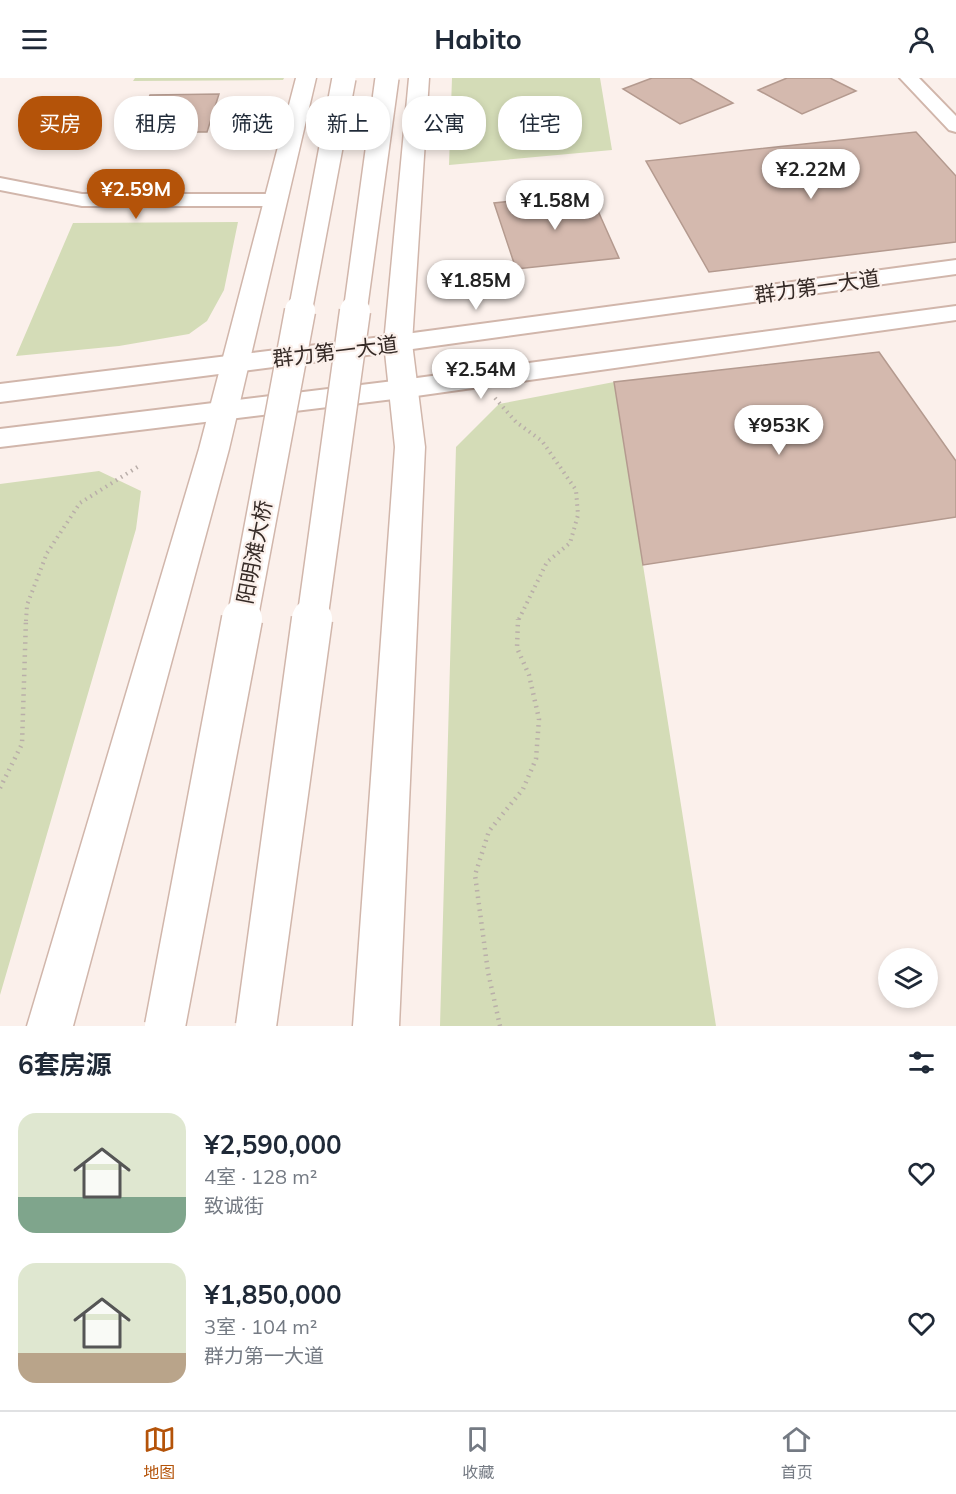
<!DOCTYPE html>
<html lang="zh">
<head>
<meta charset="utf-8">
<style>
	body { margin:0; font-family:Mulish,"Noto Sans SC",sans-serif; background:#f6f6f7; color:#1f2937; height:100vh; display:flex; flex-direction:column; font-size:22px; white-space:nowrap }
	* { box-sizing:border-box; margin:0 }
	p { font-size:20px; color:#747a83 }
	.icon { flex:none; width:33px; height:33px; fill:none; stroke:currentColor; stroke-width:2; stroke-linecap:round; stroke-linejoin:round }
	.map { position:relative; height:948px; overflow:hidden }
	.sheet { display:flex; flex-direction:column; background:#fff; flex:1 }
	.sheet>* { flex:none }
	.banner { position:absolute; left:18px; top:18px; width:600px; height:54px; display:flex; gap:12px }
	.fabs { position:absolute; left:878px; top:870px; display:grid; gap:12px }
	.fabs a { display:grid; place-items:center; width:60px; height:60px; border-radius:50%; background:#fff; box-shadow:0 3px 9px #0003; font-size:30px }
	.price { position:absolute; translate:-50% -51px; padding:0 14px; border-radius:21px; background:#fff; color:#222; font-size:20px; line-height:39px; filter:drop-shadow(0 2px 3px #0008) }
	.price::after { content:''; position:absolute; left:50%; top:36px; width:18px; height:14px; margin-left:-9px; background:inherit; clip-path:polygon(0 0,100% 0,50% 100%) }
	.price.active { background:#b45309; color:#fff }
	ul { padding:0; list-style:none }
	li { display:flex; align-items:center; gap:18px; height:150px; padding:0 18px }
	li span { display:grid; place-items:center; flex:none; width:168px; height:120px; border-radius:18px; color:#555 }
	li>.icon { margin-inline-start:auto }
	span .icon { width:72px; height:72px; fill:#fffc; stroke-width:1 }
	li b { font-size:26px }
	h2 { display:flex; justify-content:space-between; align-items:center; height:72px; padding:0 18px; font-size:26px }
	.tag { padding:0 21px; border-radius:24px; background:#fff; box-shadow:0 3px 9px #0003; font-size:21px; line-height:54px }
	.tag.active { background:#b45309; color:#fff }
	header { display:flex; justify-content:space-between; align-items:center; height:78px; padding:0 18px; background:#fff; font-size:27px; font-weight:700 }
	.dock { display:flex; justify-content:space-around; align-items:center; height:84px; border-top:2px solid #e0e1e3; background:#fff; font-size:16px; color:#747a83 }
	.dock a { display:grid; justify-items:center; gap:3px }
	.dock .active { color:#b45309 }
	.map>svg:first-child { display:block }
	.green { fill:#d4dcb7 }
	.building { fill:#d4b9ae; stroke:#b49a8f; stroke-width:1.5 }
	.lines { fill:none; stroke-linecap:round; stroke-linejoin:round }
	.secondary-casing { stroke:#d1b6ab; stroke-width:4 }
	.highway-casing { stroke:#d1b6ab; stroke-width:3 }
	.path-far1 { stroke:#b9aea9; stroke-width:4; stroke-dasharray:1.5 4.5; stroke-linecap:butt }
	.path { stroke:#b9aea9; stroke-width:4.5; stroke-dasharray:1.5 5; stroke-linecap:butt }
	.secondary { fill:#fff; fill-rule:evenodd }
	.highway { fill:#fff; fill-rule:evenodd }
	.highway-bridge-far2-casing { stroke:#d1b6ab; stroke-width:26; stroke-linecap:butt }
	.highway-bridge-far1-casing { stroke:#d1b6ab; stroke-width:33; stroke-linecap:butt }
	.highway-bridge-casing { stroke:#d1b6ab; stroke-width:43; stroke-linecap:butt }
	.highway-bridge-far2 { stroke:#fff; stroke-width:23 }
	.highway-bridge-far1 { stroke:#fff; stroke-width:30 }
	.highway-bridge { stroke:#fff; stroke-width:40 }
	.labels { text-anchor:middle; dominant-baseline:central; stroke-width:4.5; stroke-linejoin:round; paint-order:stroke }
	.street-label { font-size:21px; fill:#352a26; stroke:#fbf0eb }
</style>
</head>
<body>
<header><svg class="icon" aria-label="menu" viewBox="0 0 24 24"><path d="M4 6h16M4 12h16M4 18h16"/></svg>Habito<svg class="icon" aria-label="person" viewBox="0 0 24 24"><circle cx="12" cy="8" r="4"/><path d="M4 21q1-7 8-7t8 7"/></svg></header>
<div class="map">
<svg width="956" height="948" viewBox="0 0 956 948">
	<rect width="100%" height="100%" fill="#fbf0eb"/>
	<path class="green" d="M135 0H284L283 2 133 3Z
		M452 0H600L612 72 449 87Z
		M238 144 224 212 207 243 189 256 119 268 16 278 73 145Z
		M614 304 716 948H440L456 369 499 326Z
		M99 393 141 413 136 451 0 917V406Z"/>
	<path class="building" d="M652 0H690L733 25 680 46 623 11Z
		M787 0H830L856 13 802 36 758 12Z
		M219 16 207 54H134L150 17Z
		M916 54 956 98V164L709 194 646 83Z
		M590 115 619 180 516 191 494 125Z
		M879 274 956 383V439L643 487 614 304Z"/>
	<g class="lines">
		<g class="secondary-casing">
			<path id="secondary" d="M900 0H919L956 38V54L949 52Z
				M0 100 82 116H275L282 118 285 122 282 126 275 128H82L0 112Z
				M956 182V196L398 273 0 324V306L398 257Z
				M956 228V242L402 320 0 369V351L402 302Z"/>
		</g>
		<g class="highway-casing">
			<path id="highway" d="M296 0H316L229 371 73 948H27L199 371Z
				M409 0H429L412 265 425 369 399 948H353L395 369 384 265Z"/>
		</g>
		<path class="path-far1" d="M495 320 516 344 542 363 576 412 578 437 570 465 547 484 518 543
			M26 543 27 527 47 475 80 425 139 388"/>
		<path class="path" d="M0 710 22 666 26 541
			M500 948 488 894 475 797 489 753 523 711 536 681 539 641 529 597 517 570 518 541"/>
		<use href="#secondary" class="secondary"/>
		<use href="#highway" class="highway"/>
		<g class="highway-bridge-far2-casing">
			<path id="highway-bridge-far2" d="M300 234 344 0
				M355 234 387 0"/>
		</g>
		<g class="highway-bridge-far1-casing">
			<path id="highway-bridge-far1" d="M242 543 300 233
				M312 543 355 233"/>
		</g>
		<g class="highway-bridge-casing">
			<path id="highway-bridge" d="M165 948 242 541
				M256 948 312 541"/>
		</g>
		<use href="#highway-bridge-far2" class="highway-bridge-far2"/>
		<use href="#highway-bridge-far1" class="highway-bridge-far1"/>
		<use href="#highway-bridge" class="highway-bridge"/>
	</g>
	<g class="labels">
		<g class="street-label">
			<text transform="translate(817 208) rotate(-8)">群力第一大道</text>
			<text transform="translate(335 273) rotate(-7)">群力第一大道</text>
			<text transform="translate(254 474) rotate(-79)">阳明滩大桥</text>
		</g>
	</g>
</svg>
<div class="fabs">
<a><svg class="icon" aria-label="layers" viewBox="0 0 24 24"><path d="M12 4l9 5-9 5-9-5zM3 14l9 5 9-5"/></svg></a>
</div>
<b class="price" style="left:811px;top:122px">¥2.22M</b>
<b class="price active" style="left:136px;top:142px">¥2.59M</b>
<b class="price" style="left:555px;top:153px">¥1.58M</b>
<b class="price" style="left:476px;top:233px">¥1.85M</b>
<b class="price" style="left:481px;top:322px">¥2.54M</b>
<b class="price" style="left:779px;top:378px">¥953K</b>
<div class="banner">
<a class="tag active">买房</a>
<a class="tag">租房</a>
<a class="tag">筛选</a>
<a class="tag">新上</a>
<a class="tag">公寓</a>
<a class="tag">住宅</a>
</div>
</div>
<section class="sheet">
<h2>6套房源<svg class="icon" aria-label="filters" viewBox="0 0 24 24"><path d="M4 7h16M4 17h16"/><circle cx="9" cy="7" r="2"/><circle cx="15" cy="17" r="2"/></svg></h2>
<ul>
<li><span style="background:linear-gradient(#dfe7d0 70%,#7fa58c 0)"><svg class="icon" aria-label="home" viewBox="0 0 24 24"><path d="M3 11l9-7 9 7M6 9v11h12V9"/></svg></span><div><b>¥2,590,000</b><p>4室 · 128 m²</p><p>致诚街</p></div><svg class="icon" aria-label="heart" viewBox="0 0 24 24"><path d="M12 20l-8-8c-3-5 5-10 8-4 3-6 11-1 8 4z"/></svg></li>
<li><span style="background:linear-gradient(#dfe7d0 75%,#b9a48a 0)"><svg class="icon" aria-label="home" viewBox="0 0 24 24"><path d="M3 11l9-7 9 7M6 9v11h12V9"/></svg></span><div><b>¥1,850,000</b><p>3室 · 104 m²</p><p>群力第一大道</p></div><svg class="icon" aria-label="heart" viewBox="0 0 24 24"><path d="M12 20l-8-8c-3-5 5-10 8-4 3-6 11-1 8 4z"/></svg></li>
</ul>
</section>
<nav class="dock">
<a class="active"><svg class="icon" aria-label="map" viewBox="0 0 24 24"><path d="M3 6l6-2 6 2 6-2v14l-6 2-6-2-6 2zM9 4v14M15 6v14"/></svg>地图</a>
<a><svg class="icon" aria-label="saved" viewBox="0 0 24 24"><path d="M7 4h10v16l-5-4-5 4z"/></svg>收藏</a>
<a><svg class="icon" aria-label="home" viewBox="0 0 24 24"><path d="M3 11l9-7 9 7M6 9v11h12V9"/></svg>首页</a>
</nav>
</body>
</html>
